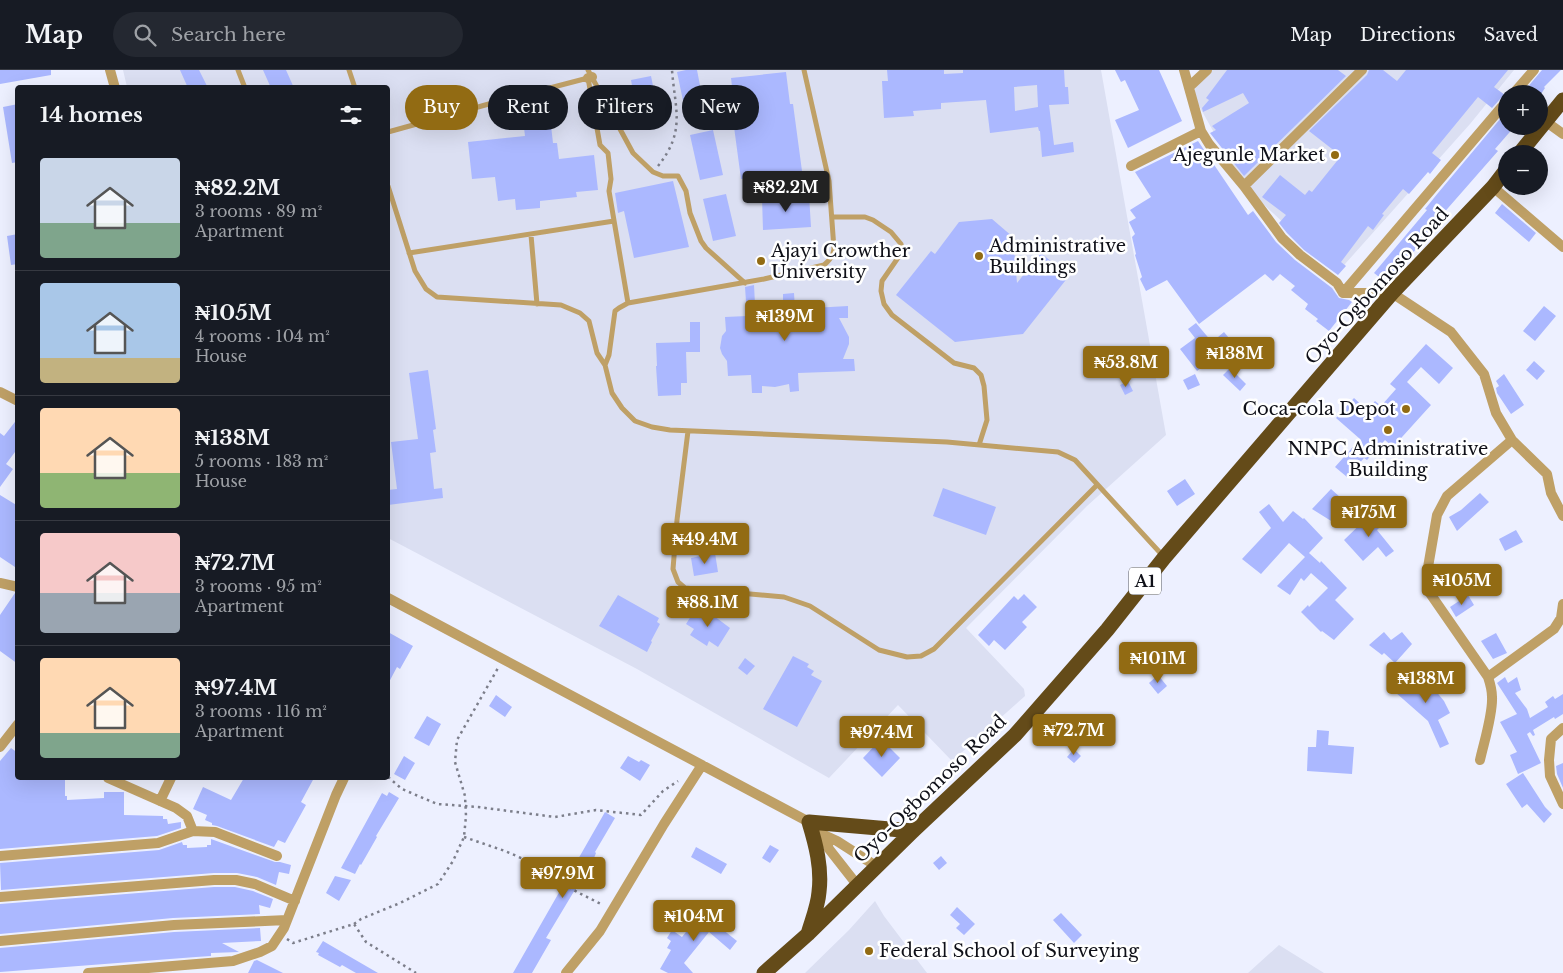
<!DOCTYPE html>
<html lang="en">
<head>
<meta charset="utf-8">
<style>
	body { margin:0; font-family:"Libre Baskerville",serif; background:#242831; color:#f1f3f6; height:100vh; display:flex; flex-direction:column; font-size:19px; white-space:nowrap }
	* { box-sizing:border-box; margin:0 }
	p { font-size:16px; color:#9ea1a6 }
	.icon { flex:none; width:28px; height:28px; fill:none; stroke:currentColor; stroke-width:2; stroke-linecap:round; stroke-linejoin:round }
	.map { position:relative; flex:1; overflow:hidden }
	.panel { position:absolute; left:15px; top:15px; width:375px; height:695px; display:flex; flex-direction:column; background:#171b24; border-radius:5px; box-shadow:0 5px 20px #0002 }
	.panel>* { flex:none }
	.guide { position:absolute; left:405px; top:15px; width:475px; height:45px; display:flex; gap:10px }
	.fabs { position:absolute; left:1498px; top:15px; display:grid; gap:10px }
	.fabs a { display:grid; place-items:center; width:50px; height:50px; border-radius:50%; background:#171b24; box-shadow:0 5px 20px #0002; font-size:25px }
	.price { position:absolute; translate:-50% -42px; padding:0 11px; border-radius:5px; background:#926b13; color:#fff; font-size:16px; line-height:32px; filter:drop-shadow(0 1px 2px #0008) }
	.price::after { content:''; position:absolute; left:50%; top:30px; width:15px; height:11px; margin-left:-8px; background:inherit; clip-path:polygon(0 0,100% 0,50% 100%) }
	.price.active { background:#222; color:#fff }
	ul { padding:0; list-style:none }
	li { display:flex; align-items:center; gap:15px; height:125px; padding:0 25px }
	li+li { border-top:1px solid #363941 }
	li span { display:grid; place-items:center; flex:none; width:140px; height:100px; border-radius:5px; color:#555 }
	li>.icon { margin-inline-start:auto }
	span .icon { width:60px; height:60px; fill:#fffc; stroke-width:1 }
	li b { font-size:21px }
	h2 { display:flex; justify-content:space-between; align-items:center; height:60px; padding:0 25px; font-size:21px }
	.tag { padding:0 18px; border-radius:22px; background:#171b24; box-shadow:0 5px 20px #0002; font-size:18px; line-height:45px }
	.tag.active { background:#926b13; color:#fff }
	header { display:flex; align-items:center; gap:30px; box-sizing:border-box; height:70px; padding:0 25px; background:#171b24; border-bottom:1px solid #363941 }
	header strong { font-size:24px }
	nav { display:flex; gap:28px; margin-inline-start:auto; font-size:18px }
	.search { width:350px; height:45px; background:#242831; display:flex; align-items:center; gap:12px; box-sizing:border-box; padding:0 18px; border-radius:28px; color:#9ea1a6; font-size:19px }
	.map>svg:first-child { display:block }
	.built { fill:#dbdff2 }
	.building { fill:#abb8ff; fill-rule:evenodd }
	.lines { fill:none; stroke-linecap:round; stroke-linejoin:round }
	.path { stroke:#7c7e8a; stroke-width:2.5; stroke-dasharray:2.5 4; stroke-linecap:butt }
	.lane { stroke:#bfa066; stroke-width:5 }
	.street { stroke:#bfa066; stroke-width:10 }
	.highway { stroke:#644b19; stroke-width:15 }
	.poi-dot { fill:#926b13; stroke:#fff; stroke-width:2 }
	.labels { text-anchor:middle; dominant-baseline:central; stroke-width:5; stroke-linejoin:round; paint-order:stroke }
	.shield { fill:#fff; stroke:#57585d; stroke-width:1 }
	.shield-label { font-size:16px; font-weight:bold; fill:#0f1018 }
	.poi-label { font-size:18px; fill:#0f1018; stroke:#fff; text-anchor:start }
	.street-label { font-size:18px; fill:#0f1018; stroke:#fff }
</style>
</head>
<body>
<header>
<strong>Map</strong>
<div class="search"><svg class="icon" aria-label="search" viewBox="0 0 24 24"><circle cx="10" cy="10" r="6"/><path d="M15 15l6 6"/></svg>Search here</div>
<nav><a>Map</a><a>Directions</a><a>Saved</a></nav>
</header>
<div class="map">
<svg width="1563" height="903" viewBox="0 0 1563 903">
	<rect width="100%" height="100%" fill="#edf0ff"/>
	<path class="built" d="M123 0H1101L1166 365 1087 436 966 558 1024 619 1025 626 952 691 898 635 829 708 637 599 388 468V18L127 17Z
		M1203 0H1514L1470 54 1337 203 1244 116 1194 27 1197 7Z
		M875 831 884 846 927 903H805L849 860Z
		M1279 875 1324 903H1248Z"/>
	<path class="building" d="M0 0H51V5L0 14Z
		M180 0H199L208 18H188Z
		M263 0H286L294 18H271Z
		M686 0H697L705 41 686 45 677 2Z
		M887 0H944V4L963 3V0H1064L1065 17H1068L1069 34 1049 35 1054 75 1073 72 1074 82 1042 87 1040 61H1039L1038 57 990 63 986 30 941 33V39L913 41 914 46 884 48 882 11H888ZM1037 15 1038 37 1015 41 1014 17Z
		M1115 0H1159L1182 51 1128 78 1115 50 1139 40 1125 10 1121 12Z
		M1227 0H1338L1346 6 1244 106 1210 63 1216 60 1212 56 1249 33 1243 23 1203 42 1202 38 1209 30 1206 28Z
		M1369 0H1383L1397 11 1406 0H1508L1494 17 1505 25 1501 28 1492 38 1478 27 1432 83 1441 90 1430 104 1428 102 1409 124 1403 119 1382 144 1384 145 1373 160 1368 156 1341 192 1346 196 1338 205 1304 180 1287 163 1279 153 1286 145 1262 127 1280 105 1305 125 1309 120 1312 122 1341 86 1309 61 1367 5Z
		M1542 0H1561L1544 17 1545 18 1541 24H1522Z
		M786 2 790 34H793L802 101 741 109 732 42H735L731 8Z
		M651 6 660 50 639 54 631 10Z
		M18 34V92L12 93 3 37Z
		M549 38 553 73H557L559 89 594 85 598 120 576 122 577 127 540 131V138L516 140 515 129 498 131 495 107 472 109 468 72 525 66 522 41Z
		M1506 42V56H1515L1495 79 1498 81 1427 162 1429 164 1387 213 1374 203 1427 140 1425 139 1438 123Z
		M713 60 723 105 700 110 690 65Z
		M1198 71 1248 145 1253 141 1276 172 1295 190 1332 218 1339 228 1349 230 1352 232 1329 261 1316 251 1318 249 1305 239 1308 234 1291 220 1295 216 1280 204 1273 211 1265 204 1199 254 1167 210 1146 221 1140 209 1142 207 1135 185 1136 184 1132 167 1135 164 1129 152 1136 148 1130 140 1151 127 1135 102Z
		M673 111 689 177 634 188 624 141 618 143 615 123Z
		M726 124 736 166 713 171 703 129Z
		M809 125 811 157 763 160 762 128Z
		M1502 134 1536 163 1529 172 1495 143Z
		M992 149 1013 167 1017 213 1041 183 1069 206 1023 264 955 272 896 225 931 181 935 184 959 152Z
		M18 164V194L11 195 7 166Z
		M754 215 755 234 771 232 783 235V224L794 223 795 239 848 236V248H839L849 267V274L843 289H854L855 301 798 303 799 321 790 322 789 314 775 317 762 316V323H752L751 305 728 306 727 291 722 284 720 278 722 266 726 261 725 247 747 246 745 217Z
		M1544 236 1556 246 1535 271 1523 261Z
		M690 252H700V282H686L687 313H681V325L658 326 656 296H657L656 273 690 272Z
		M1196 253 1212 272 1224 262 1233 273 1197 301 1180 279 1195 268 1188 259Z
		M1426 274 1453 298 1439 314 1421 297 1407 312 1431 335 1393 377 1385 370 1367 390 1364 388 1347 407 1335 397 1360 369 1336 348 1354 328 1367 340 1375 331 1381 336 1396 319 1390 314Z
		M1534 291 1545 301 1537 310 1526 300Z
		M1230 298 1246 314 1240 321 1223 305Z
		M428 300 436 359 433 360 436 382 430 383 434 419 442 418 443 428 388 435V420L397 419 391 372 418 369 409 303Z
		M1195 304 1200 315 1188 320 1183 310Z
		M1504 304 1524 335 1511 344 1497 323 1496 318 1499 316 1496 311Z
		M1128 311 1133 321 1125 325 1120 315Z
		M18 348V378L6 394 13 399 0 417V363L4 366Z
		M1185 409 1195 424 1177 436 1167 421Z
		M943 418 996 437 986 465 933 446Z
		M1331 419 1351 437 1336 454 1312 439Z
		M1480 423 1489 432 1457 461 1449 447 1461 440Z
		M0 425 18 436V499L0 487Z
		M1269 434 1283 452 1293 441 1303 449 1304 448 1323 468 1309 483 1320 493 1321 491 1347 518 1335 530 1354 549 1334 570 1322 561 1321 562 1301 542 1308 535 1309 537 1328 518 1311 503 1304 511 1301 508 1290 525 1277 516 1305 487 1289 473 1261 504 1242 489 1271 458 1259 442Z
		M1375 440 1385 452 1377 460 1394 481 1386 487 1378 477 1363 491 1344 470Z
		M1516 460 1523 472 1505 481 1499 469Z
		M715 483 718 502 694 506 691 488Z
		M15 523 18 524V594L0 581V545Z
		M1024 524 1037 537 1022 552 1027 557 1005 580 994 570 989 576 978 565 1014 526 1018 530Z
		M618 525 659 548 657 552 660 554 651 571 652 572 647 582 599 556Z
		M1468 525 1474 535 1456 547 1450 537Z
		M702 537 730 558 718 577 709 571 707 576 690 565 694 559 686 554 693 543 696 545Z
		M388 562 413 576 400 599 397 597 388 614Z
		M1384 562 1391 570 1402 562 1412 574 1395 593 1384 583 1382 585 1369 575Z
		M1496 563 1507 583 1493 589 1481 571Z
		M793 586 809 594 807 597 814 601 811 605 822 611 797 657 763 639Z
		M745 588 755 596 747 605 738 598Z
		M1420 602 1444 631 1450 643 1438 650 1449 674 1440 678 1428 651 1395 622Z
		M1158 605 1167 616 1158 624 1149 613Z
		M1505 607 1508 613 1517 607 1521 620 1515 623 1527 639 1530 648 1548 637 1545 632 1553 626 1555 629 1563 624V644L1555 649 1554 647 1533 660 1535 665 1533 666 1530 662 1527 664 1541 693 1518 704 1510 685 1517 682 1500 652 1517 644 1497 613Z
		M496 625 512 637 505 647 489 636Z
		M427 646 441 654 429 676 414 668Z
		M1317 660 1329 661 1328 675 1354 677 1352 704 1307 701 1308 677H1316Z
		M881 669 900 688 882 707 863 688Z
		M11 678 18 683V708H65V726H67V730L104 728V722H124V745L163 746V749H167L168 754 181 752V758L157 766 0 779V691Z
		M1074 679 1081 686 1074 693 1067 687Z
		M404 686 415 693 405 710 394 704Z
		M628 686 639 692 641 690 650 695 640 711 620 698Z
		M1563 693V718L1557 704 1556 696Z
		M1523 703 1545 737 1552 744 1544 753 1527 734 1522 738 1506 714Z
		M244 708H314L301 732 306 735 285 773 278 770 274 777 217 756 212 755V753L205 750 207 745 193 739 203 717 231 730Z
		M389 722 399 728 376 766 377 767 361 795 360 794 355 804 341 798 382 723 387 726Z
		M605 742 615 748 595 782 596 783 594 788 546 868 551 870 532 903H513Z
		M211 769 275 792H280L291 795 289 804 279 802 276 815 257 807 237 803H214L1 820 0 793 159 780 182 772 183 775H187V778L207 777V775H211Z
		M770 775 779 780 770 793 762 788Z
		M696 777 727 794 721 804 691 787Z
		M941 786 947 793 939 800 933 793Z
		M335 806 351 810 339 831 326 823Z
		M214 817H235L253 821 273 829 270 838 259 835 260 844 173 848 0 864V834Z
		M706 837 720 848 718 851 719 852 717 855 737 871 730 880 709 862 684 893 693 903H668L660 899 671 880 667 878 671 871 667 868 672 860 682 867Z
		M957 837 975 854 964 865 956 858 960 854 950 845Z
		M1061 843 1082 865 1074 873 1053 850Z
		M260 858 261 871 222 873 239 882 211 883V886L196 887 0 902V878L174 862Z
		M323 871 347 885 378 903H356L342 895 340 897 318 885 319 883 316 882Z
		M257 890 283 903H248L254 891Z"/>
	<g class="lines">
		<path class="path" d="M658 96C686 61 675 40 672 0
			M388 707 402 719 437 734 478 737 555 747 596 740 641 745 663 721 678 711
			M464 767 505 781 535 794 577 822 603 835
			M354 854 361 849 400 833 438 814 453 791 464 767 466 746 465 726 455 692 457 670 498 598
			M287 869 293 873 354 854 366 872 416 903"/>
		<path class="lane" d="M238 0 245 18
			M349 0 355 18
			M588 0 633 83 653 102 663 106H678L686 121 690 143 701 171 706 178 745 213
			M388 62 496 32 588 8 600 75 608 83 611 109 609 121 628 233
			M388 116 415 201 426 219 437 227 561 235 580 243 589 251 597 283 605 295 612 323 622 338 635 351 652 357 670 360 947 372 1058 382 1075 390 1164 487
			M832 147H865L873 150 891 162 901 174 902 182 882 211 881 221 884 234 892 245 954 293 974 298 981 305 984 316 987 350 979 375
			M531 165 537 234
			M409 183 614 151
			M605 295 609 285 615 241 619 238 628 233 764 209 824 195C829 191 833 186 834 179L829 111 804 0
			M688 361 677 450 673 499 678 512 685 518 784 527 810 536 879 580 907 587 921 586 934 579 1097 415"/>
		<path class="street" d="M110 0 115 18
			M1184 0 1201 61 1209 74 1244 116 1282 168 1300 185 1337 213 1343 223H1392L1451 262 1484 304 1496 343 1512 370 1547 404 1551 423 1563 446
			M588 8 592 7
			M1189 17 1207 0
			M1513 24 1534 0
			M1545 51 1563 64
			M1131 96 1201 61
			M1244 116 1362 0
			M1493 117 1563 177
			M1343 223 1506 32
			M0 322 18 331
			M0 513 18 517
			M388 528 809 752 824 765 837 771 876 796
			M1488 607 1554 559 1561 548 1563 534
			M1563 658 1551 669 1549 690 1550 706 1563 734
			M0 677 18 654
			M1480 690C1484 672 1493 644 1492 627 1492 620 1490 613 1488 607L1427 519V503L1437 445 1447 426 1512 370
			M108 708 176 738 187 746 193 761
			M160 731 171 708
			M824 765 829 779 858 816
			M0 786 158 773 193 761 215 762 277 786
			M0 827 214 810H236L255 814 295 831
			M0 871 174 855 287 850
			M88 903 233 891 260 882 272 876 284 858 336 725 344 708
			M566 903 600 861 664 754 702 695"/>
		<path class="highway" d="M1519 84 1563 30
			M808 864C812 850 818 836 819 822 822 798 816 775 809 752L913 761
			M764 903 808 864 913 761 1015 665 1107 560 1164 488 1392 223 1493 117 1506 100"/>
	</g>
	<g class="poi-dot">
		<circle cx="1335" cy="85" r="5"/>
		<circle cx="979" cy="186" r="5"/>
		<circle cx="761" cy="191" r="5"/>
		<circle cx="1406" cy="339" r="5"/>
		<circle cx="1388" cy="360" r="5"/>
		<circle cx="869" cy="881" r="5"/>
	</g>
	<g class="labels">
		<rect class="shield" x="1129" y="497.5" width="32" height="27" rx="4"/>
		<g class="shield-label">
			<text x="1145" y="511">A1</text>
		</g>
		<g class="poi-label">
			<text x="1325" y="85" text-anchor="end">Ajegunle Market</text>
			<text x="989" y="176">Administrative<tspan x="989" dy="21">Buildings</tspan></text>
			<text x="771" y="181">Ajayi Crowther<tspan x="771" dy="21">University</tspan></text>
			<text x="1396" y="339" text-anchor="end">Coca-cola Depot</text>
			<text x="1388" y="379" text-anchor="middle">NNPC Administrative<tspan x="1388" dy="21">Building</tspan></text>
			<text x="879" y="881">Federal School of Surveying</text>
		</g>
		<g class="street-label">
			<text transform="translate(1377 216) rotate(-48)">Oyo-Ogbomoso Road</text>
			<text transform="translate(930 719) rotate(-44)">Oyo-Ogbomoso Road</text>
		</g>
	</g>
</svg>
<div class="fabs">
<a>+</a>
<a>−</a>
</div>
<b class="price active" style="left:786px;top:143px">₦82.2M</b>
<b class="price" style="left:785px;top:272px">₦139M</b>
<b class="price" style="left:1235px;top:309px">₦138M</b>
<b class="price" style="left:1126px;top:318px">₦53.8M</b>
<b class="price" style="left:1369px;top:468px">₦175M</b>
<b class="price" style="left:705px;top:495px">₦49.4M</b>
<b class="price" style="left:1462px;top:536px">₦105M</b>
<b class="price" style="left:708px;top:558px">₦88.1M</b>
<b class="price" style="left:1158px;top:614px">₦101M</b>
<b class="price" style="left:1426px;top:634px">₦138M</b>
<b class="price" style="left:1074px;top:686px">₦72.7M</b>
<b class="price" style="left:882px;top:688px">₦97.4M</b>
<b class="price" style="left:563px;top:829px">₦97.9M</b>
<b class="price" style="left:694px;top:872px">₦104M</b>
<div class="guide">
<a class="tag active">Buy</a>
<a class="tag">Rent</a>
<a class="tag">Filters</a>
<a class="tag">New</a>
</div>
<section class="panel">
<h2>14 homes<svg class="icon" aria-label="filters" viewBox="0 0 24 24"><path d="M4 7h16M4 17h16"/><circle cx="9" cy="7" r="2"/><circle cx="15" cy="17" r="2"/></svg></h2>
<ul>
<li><span style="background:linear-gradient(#c9d6e8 65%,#7fa58c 0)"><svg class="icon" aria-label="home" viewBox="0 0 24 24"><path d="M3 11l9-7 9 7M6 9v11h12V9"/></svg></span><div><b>₦82.2M</b><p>3 rooms · 89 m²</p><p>Apartment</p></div></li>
<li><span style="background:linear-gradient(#a9c7e8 75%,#c2b280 0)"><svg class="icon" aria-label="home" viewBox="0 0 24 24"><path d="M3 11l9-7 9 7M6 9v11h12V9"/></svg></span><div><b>₦105M</b><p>4 rooms · 104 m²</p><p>House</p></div></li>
<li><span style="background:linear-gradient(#ffd9b3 65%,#8fb573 0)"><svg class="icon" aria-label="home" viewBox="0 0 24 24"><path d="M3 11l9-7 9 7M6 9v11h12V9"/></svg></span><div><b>₦138M</b><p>5 rooms · 183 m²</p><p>House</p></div></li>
<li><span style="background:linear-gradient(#f6c9c9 60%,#9aa5b1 0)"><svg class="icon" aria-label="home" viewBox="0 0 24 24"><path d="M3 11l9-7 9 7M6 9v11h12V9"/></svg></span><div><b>₦72.7M</b><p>3 rooms · 95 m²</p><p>Apartment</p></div></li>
<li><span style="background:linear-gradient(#ffd9b3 75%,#7fa58c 0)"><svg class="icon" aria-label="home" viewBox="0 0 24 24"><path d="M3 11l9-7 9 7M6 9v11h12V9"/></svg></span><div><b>₦97.4M</b><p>3 rooms · 116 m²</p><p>Apartment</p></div></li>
</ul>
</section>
</div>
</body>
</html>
